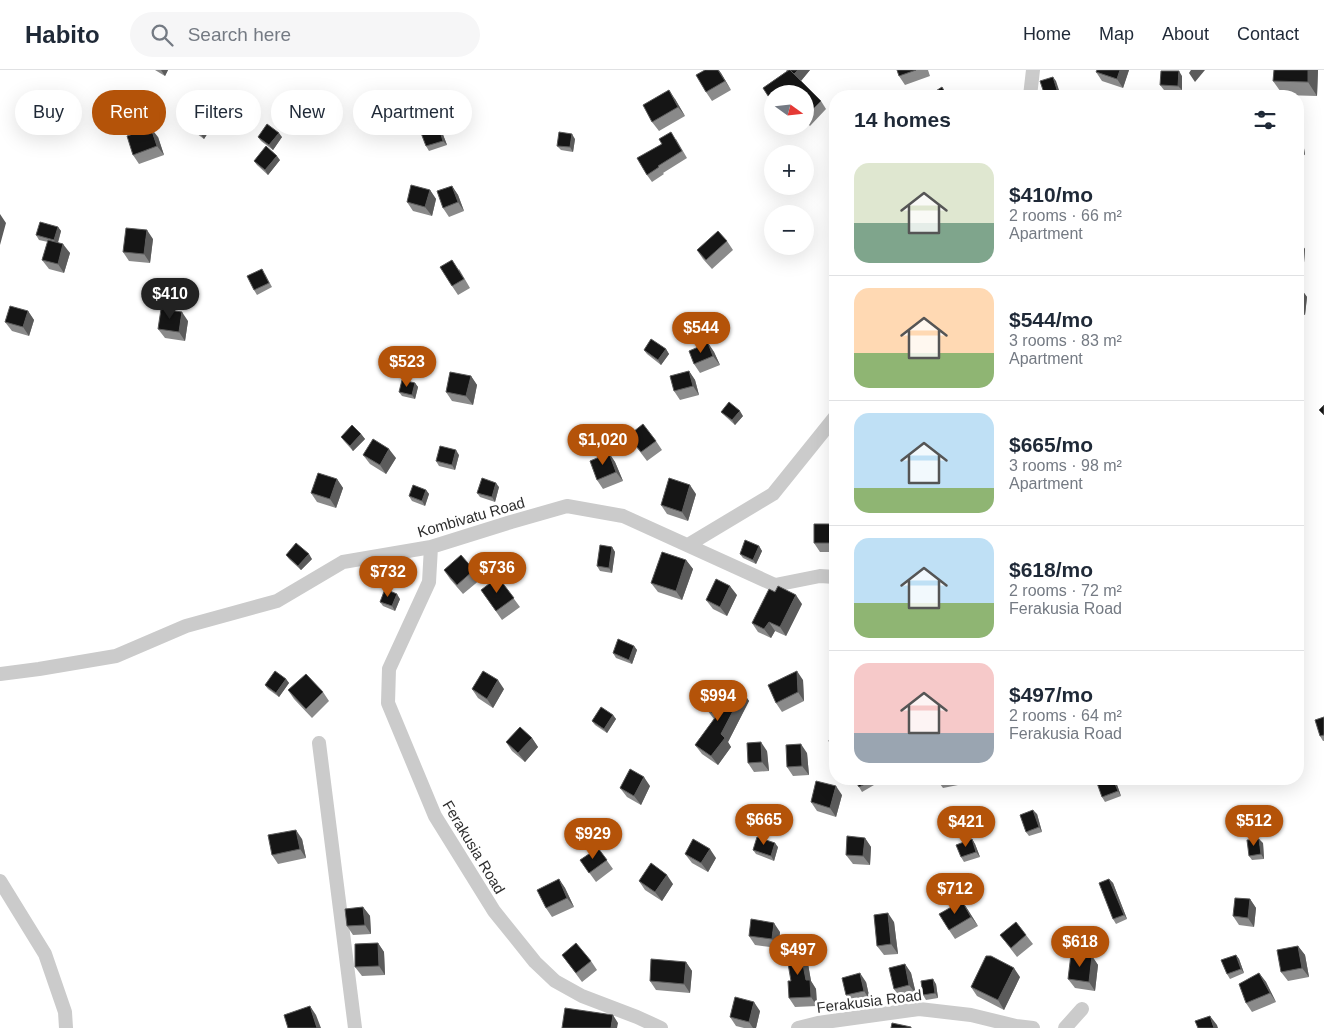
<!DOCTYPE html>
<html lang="en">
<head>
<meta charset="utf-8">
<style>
	body { margin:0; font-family:Arial,sans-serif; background:#f6f6f7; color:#1f2937; height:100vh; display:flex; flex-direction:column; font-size:19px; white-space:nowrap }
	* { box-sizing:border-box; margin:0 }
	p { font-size:16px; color:#747a83 }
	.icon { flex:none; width:28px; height:28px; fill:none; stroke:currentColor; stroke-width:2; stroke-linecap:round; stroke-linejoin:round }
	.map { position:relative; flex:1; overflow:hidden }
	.details { position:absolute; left:829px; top:20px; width:475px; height:695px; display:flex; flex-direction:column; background:#fff; border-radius:20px; box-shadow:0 5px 20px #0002 }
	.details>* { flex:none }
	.guide { position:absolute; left:15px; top:20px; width:475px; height:45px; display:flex; gap:10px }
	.needle { width:32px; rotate:105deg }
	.fabs { position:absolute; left:764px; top:15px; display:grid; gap:10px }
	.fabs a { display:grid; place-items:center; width:50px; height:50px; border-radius:50%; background:#fff; box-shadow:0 5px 20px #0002; font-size:25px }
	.price { position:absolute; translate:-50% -42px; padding:0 11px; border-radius:18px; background:#b45309; color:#fff; font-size:16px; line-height:32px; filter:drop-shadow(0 1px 2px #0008) }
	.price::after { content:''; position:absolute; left:50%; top:30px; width:15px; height:11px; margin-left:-8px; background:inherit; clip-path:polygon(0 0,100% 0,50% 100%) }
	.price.current { background:#222; color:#fff }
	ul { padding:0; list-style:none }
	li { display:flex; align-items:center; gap:15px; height:125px; padding:0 25px }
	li+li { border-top:1px solid #e0e1e3 }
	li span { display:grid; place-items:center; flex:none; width:140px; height:100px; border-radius:15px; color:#555 }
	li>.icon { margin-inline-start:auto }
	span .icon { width:60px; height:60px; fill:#fffc; stroke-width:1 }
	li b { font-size:21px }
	h2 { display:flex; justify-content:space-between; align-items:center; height:60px; padding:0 25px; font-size:21px }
	.chip { padding:0 18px; border-radius:22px; background:#fff; box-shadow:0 5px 20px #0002; font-size:18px; line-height:45px }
	.chip.current { background:#b45309; color:#fff }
	header { display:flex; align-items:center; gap:30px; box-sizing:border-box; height:70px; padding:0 25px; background:#fff; border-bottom:1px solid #e0e1e3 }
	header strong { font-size:24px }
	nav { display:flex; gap:28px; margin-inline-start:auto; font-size:18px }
	.search { width:350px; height:45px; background:#f6f6f7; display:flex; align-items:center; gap:12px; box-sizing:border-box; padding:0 18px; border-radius:28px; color:#747a83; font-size:19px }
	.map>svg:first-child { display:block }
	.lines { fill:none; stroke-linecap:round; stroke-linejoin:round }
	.street { stroke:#cbcbcb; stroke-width:14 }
	.wall { fill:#8a8a8a }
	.shaded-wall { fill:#5b5b5b }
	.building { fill:#151515; stroke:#5b5b5b }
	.labels { text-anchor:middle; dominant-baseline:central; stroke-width:5; stroke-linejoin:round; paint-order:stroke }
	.street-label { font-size:15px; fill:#2e2e2e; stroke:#fff }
</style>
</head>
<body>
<header>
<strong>Habito</strong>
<div class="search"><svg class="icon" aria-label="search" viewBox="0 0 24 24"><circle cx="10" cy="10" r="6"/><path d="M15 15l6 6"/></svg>Search here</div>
<nav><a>Home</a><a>Map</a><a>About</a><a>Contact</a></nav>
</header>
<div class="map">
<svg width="1324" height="958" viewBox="0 0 1324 958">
	<rect width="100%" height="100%" fill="#fff"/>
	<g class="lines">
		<path class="street" d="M1030 26 1033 0
			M688 475 773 424 835 347
			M431 477 429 512 389 599 388 633 435 746 494 841 535 892 555 911 582 926 637 947 661 958
			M0 604 39 599 116 586 186 556 277 531 343 492 431 477 511 452 567 436 623 446 775 515 820 506 835 507
			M319 673 355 958
			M0 811 45 884 65 942 66 958
			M798 958 818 953 919 939 971 945 1016 956 1033 958
			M1065 958 1082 939"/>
	</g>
	<path class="wall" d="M155 0H168L165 6Z
		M719 0 731 20 712 31 706 22Z
		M786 0H810L801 11 821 31 826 39 810 56 805 51V24H772V32L763 18 787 1Z
		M897 0H928L930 6 905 15 899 6Z
		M1129 0 1123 18 1102 11 1096 2Z
		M1274 0H1318L1317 26 1283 25 1273 11Z
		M1182 6V20H1164L1160 15Z
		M675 29 685 46 659 61 652 52Z
		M1298 43 1299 45 1305 85 1298 86Z
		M182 49 215 52 204 69 189 58Z
		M439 58 442 62 447 75 429 81 426 76Z
		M158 67 164 85 139 94 133 85Z
		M258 67H282L273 80 261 71Z
		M575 69 573 82 561 80 557 76Z
		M676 69 687 88 663 103 664 104 652 112 647 105Z
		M280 90 268 105 257 95 254 91Z
		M452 116 458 125 464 141 449 147 443 138Z
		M430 120 436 129 432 146 413 141 407 132Z
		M58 157 61 161 58 173 70 183 64 203 49 199 42 190 48 172 39 170 36 165Z
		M153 169 150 193 129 191 123 182Z
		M1298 170 1299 171 1305 179 1302 220 1307 227 1305 245H1298Z
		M727 171 733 180 712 199 703 189 697 180Z
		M459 199 470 218 458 225 452 216Z
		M265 204 272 217 257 225 254 220Z
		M28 241 34 250 29 266 12 261 5 252Z
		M188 251 185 271 165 268 158 259Z
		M708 273 714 282 720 295 700 303 694 294Z
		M666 279 669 284 661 295 647 284 644 280Z
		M689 301 695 310 699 325 680 330 674 321Z
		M471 306 477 315 473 335 452 331 446 322Z
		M415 313 418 317 415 329 402 326 399 322Z
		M721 342 743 346 735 355 725 346Z
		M361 364 365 369 353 381 344 371 341 367Z
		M628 366 656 371 662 380 647 391Z
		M609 383 615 392 623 411 603 419 597 410Z
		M363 385 396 388 386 404 370 394Z
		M459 385 455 400 439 396 436 391Z
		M337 409 343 418 336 438 317 432 311 423Z
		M499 417 495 432 480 427 477 423Z
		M426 420 429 424 425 436 412 431 409 426Z
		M696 424 688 451 667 444 661 435Z
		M835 460V482H820L814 473Z
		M759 476 762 481 756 494 743 488 740 484Z
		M612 477 615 482 612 503 600 501 597 496Z
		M286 485 312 489 301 500 289 489Z
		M686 490 693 499 682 530 658 522 651 513Z
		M444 500H474L481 509 463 524 450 509Z
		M498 507 520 537 502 550 481 520Z
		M737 525 727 546 713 539 706 530Z
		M400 529 395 541 383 536 380 532Z
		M802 534 786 566 775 561 771 568 758 562 752 553Z
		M634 576 637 580 632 594 616 588 613 583Z
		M286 609 289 613 279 627 268 619 265 615Z
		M803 610 804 631 782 642 776 633Z
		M472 619H504L493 638 478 628Z
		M288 620 323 622 329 631 312 648 294 629Z
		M743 622 749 631 728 672 731 677 718 695 702 684 695 675 714 649 707 640 727 631Z
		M613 645 616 649 607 663 595 655 592 651Z
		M1324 647V671H1323L1320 666Z
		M532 668 538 677 525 692 512 681 506 672Z
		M767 681 769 701 754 702 748 693Z
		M807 683 809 705 793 706 787 697Z
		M871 709 874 715 862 722 859 717Z
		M957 709 958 715 943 718 940 714Z
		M1110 709H1114L1116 712 1121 726 1105 732 1102 727Z
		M650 716 641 735 627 727 620 718Z
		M842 725 836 747 817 741 811 732Z
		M1037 744 1042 762 1029 766 1026 762Z
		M865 768 871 777 870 795 853 794 846 785Z
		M302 769 306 788 278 794 272 785Z
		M972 769 975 774 980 787 964 792 961 787Z
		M1263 773 1264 789 1252 790 1249 786Z
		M778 777 774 791 756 784 753 780Z
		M598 778 613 799 596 812 580 790Z
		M685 784 716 788 708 802 692 793Z
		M559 809 565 818 574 837 552 847 546 838Z
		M1109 809 1113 813 1127 849 1116 854 1113 849Z
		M639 811 673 814 662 831 645 820Z
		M1250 829 1256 838 1254 857 1239 855 1233 846Z
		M962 831 968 840 978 856 955 869 949 860Z
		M363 837 370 846 371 864 353 865 347 856Z
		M894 852 898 884 884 885 877 876Z
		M780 862 778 878 755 875 749 866Z
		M1000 865H1026L1033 874 1017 887Z
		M378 873 384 882 385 905 362 906 355 897Z
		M1298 876 1305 885 1309 907 1288 911 1281 902Z
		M800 879 807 888 811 911 816 919 817 936 795 937 789 928 791 911Z
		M562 885 591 891 597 900 582 912Z
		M1236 885 1239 889 1244 903 1230 909 1227 904Z
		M1092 886 1098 895 1095 921 1075 918 1068 909Z
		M686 892 692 901 690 923 656 920 650 911Z
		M905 894 911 903 916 924 900 928 894 919Z
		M1259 903 1266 912 1276 932 1252 942 1246 933Z
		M1020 907 1004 940 977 926 971 917Z
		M866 912 870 930 852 934 846 925Z
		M936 914 938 928 926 930 923 925Z
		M760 941 756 958H744L736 956 730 947Z"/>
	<path class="shaded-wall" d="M161 0H168L165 6Z
		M718 0 721 3 731 20 725 11Z
		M798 0H810L800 12 794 4Z
		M1120 0H1129L1123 18 1117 9Z
		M1191 0H1205L1195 12 1189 3Z
		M1308 0H1318L1317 26 1308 12Z
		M1179 1 1182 6V20L1178 16Z
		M1053 7 1056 11 1061 26H1059Z
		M669 20 675 29 685 46 678 37Z
		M209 43 215 52 204 69 198 60Z
		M1298 43 1299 45 1305 85 1299 76 1298 66Z
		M151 58 158 67 164 85 157 76Z
		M439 58 442 62 447 75 443 71Z
		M279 63 282 67 273 80 269 75Z
		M572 64 575 69 573 82 570 77Z
		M277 86 280 90 268 105 265 100Z
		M452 116 458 125 464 141 458 132Z
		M430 120 436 129 432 146 425 137Z
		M0 144 6 153 0 175Z
		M58 157 61 161 57 175 54 170Z
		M147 160 153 169 150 193 144 184Z
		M1299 171 1305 179 1302 220 1307 227 1305 245 1300 237 1298 221V194Z
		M63 174 70 183 64 203 58 194Z
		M28 241 34 250 29 266 23 257Z
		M182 242 188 251 185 271 179 262Z
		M708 273 714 282 720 295 713 286Z
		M666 279 669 284 661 295 658 290Z
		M689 301 695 310 699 325 693 316Z
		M471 306 477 315 473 335 466 326Z
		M415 313 418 317 415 329 412 325Z
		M1299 320 1302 324 1298 331V322Z
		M740 341 743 346 735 355 732 350Z
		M361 364 365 369 353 381 350 376Z
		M389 379 396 388 386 404 380 395Z
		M456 380 459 385 455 400 452 395Z
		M609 383 615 392 623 411 616 402Z
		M337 409 343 418 336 438 330 429Z
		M496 413 499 417 495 432 492 427Z
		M690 415 696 424 688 451 682 442Z
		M426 420 429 424 425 436 422 431Z
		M831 454 835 460V480L830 473Z
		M759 476 762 481 756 494 753 490Z
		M612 477 615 482 612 503 609 498Z
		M309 484 312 489 301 500 298 496Z
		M686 490 693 499 682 530 676 521Z
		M730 516 737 525 727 546 720 537Z
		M397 524 400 529 395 541 392 536Z
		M796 525 802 534 786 566 780 557Z
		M769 552 775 561 771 568 764 559Z
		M634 576 637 580 632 594 629 590Z
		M797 601 803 610 804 631 798 622Z
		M286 609 289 613 279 627 276 623Z
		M498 610 504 619 493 638 487 629Z
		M743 622 749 631 728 672 731 677 718 695 711 686 721 664Z
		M613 645 616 649 607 663 604 659Z
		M532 668 538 677 525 692 518 683Z
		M761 672 767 681 769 701 762 692Z
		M801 674 807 683 809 705 802 696Z
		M644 707 650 716 641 735 634 726Z
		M955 709H957L958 715 955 711Z
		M1113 709 1116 712 1121 726 1118 721Z
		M836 716 842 725 836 747 830 738Z
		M1033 740 1037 744 1042 762 1039 757Z
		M296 760 302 769 306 788 300 779Z
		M865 768 871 777 870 795 863 786Z
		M972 769 975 774 980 787 976 782Z
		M1259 769 1263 773 1264 789 1261 784Z
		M775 773 778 777 774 791 771 786Z
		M710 779 716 788 708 802 701 793Z
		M667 805 673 814 662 831 655 822Z
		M559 809 565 818 574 837 567 828Z
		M1109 809 1113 813 1127 849 1124 845Z
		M1250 829 1256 838 1254 857 1248 848Z
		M962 831 968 840 978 856 971 847Z
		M363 837 370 846 371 864 365 855Z
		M888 843 894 852 898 884 891 874Z
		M774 853 780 862 778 878 772 869Z
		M378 873 384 882 385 905 379 896Z
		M1298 876 1305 885 1309 907 1302 898Z
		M800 879 807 888 811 911 816 919 817 936 811 927 806 910Z
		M1236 885 1239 889 1244 903 1241 899Z
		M1092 886 1098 895 1095 921 1089 912Z
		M686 892 692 901 690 923 684 914Z
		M905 894 911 903 916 924 909 915Z
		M1014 898 1020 907 1004 940 998 930Z
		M860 903 866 912 870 930 864 921Z
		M1259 903 1266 912 1276 932 1270 923Z
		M933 909 936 914 938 928 935 923Z
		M754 932 760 941 756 958H753L749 952Z
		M310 936 316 945 321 958H317Z
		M613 945 618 953 617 958H611Z
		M1210 946 1217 955 1218 958H1214Z"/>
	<path class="building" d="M705 0H718L725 11 706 22 696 5Z
		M789 0H798L794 4 790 0 821 31 805 47V24H772V32L763 18Z
		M897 0H916L899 6Z
		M1097 0H1120L1117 9 1096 2Z
		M1274 0H1308V12L1273 11Z
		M1161 1H1179L1178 16 1160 15Z
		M1053 7 1059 26H1045L1040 11Z
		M942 17 947 26H928Z
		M669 20 678 37 652 52 643 35Z
		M193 33 209 43 198 60 182 49Z
		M267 54 279 63 269 75 258 67Z
		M151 58 157 76 133 85 127 66Z
		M439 58 443 71 426 76 421 63Z
		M559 62 572 64 570 77 557 76Z
		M671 62 682 81 658 96 659 97 647 105 637 88 662 74 659 69Z
		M1298 66 1299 76H1298Z
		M266 76 277 86 265 100 254 91Z
		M411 115 430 120 425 137 407 132Z
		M452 116 458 132 443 138 437 121Z
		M40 152 58 157 54 170 36 165Z
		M126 158 147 160 144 184 123 182Z
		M718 161 727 171 706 190 697 180Z
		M48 170 63 174 58 194 42 190Z
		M1298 170 1299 171 1298 194Z
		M452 190 464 209 452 216 440 197Z
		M262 199 269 213 254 220 247 206Z
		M1298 219H1301L1300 237H1298Z
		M10 236 28 241 23 257 5 252Z
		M161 239 182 242 179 262 158 259Z
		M651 269 666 279 658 290 644 280Z
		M708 273 713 286 694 294 689 281Z
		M689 301 693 316 674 321 670 306Z
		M450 302 471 306 466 326 446 322Z
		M402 310 415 313 412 325 399 322Z
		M729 332 740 341 732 350 721 342Z
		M1324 335V345L1319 340Z
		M643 354 656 371 641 382 628 366Z
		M352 355 361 364 350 376 341 367Z
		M373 369 389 379 380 395 363 385Z
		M440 376 456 380 452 395 436 391Z
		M609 383 616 402 597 410 590 391Z
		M318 403 337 409 330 429 311 423Z
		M482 408 496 413 492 427 477 423Z
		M669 408 690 415 682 442 661 435Z
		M413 415 426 420 422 431 409 426Z
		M814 454H831L830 473H814Z
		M745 470 759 476 753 490 740 484Z
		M296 473 309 484 298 496 286 485Z
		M600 475 612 477 609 498 597 496Z
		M662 482 686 490 676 521 651 513Z
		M461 485 474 500 457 515 444 500Z
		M835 505V527H834L833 506Z
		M498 507 514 528 496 541 481 520Z
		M716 509 730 516 720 537 706 530Z
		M778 516 796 525 780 557 769 552 764 559 752 553 769 519 775 522Z
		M385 519 397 524 392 536 380 532Z
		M618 569 634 576 629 590 613 583Z
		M275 601 286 609 276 623 265 615Z
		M483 601 498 610 487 629 472 619Z
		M797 601 798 622 776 633 768 615Z
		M306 604 323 622 306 639 288 620Z
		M736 618 743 622 721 664 725 668 711 686 695 675 717 645 707 640 715 625 727 631Z
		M601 637 613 645 604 659 592 651Z
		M1324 647V665L1320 666 1315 650Z
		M520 657 532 668 518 683 506 672Z
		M835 669V684L832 685 829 670Z
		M761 672 762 692 748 693 747 673Z
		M801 674 802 696 787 697 786 675Z
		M630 699 644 707 634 726 620 718Z
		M854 709H870L871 711 859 717Z
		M939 709H955V711L940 714Z
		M1110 709H1113L1118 721 1102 727 1097 713Z
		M816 711 836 716 830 738 811 732Z
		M1033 740 1039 757 1026 762 1020 745Z
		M296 760 300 779 272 785 268 765Z
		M847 766 865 768 863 786 846 785Z
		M757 767 775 773 771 786 753 780Z
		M693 769 710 779 701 793 685 784Z
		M972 769 976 782 961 787 956 775Z
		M1259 769 1261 784 1249 786 1247 770Z
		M598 778 607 790 589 803 580 790Z
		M651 793 667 805 655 822 639 811Z
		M559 809 567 828 546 838 537 820Z
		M1109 809 1124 845 1113 849 1099 813Z
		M1235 828 1250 829 1248 848 1233 846Z
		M962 831 971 847 949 860 939 844Z
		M363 837 365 855 347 856 345 839Z
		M888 843 891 874 877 876 874 845Z
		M751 849 774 853 772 869 749 866Z
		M1016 852 1026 865 1011 878 1000 865Z
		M378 873 379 896 355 897V874Z
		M576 873 591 891 576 903 562 885Z
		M1298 876 1302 898 1281 902 1277 880Z
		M800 879 806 910H810L811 927 789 928 788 911H791L786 882Z
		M1071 884 1092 886 1089 912 1068 909Z
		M1236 885 1241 899 1227 904 1221 890Z
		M986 886H991L1014 898 998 930 971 917Z
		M651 889 686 892 684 914 650 911Z
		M905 894 909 915 894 919 889 898Z
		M860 903 864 921 846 925 842 908Z
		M1259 903 1270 923 1246 933 1239 914Z
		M933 909 935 923 923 925 921 911Z
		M735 927 754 932 749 952 730 947Z
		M310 936 317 958H288L284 945Z
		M565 938 613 945 611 958H562Z
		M1210 946 1214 958H1198L1195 951Z
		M892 953 911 957V958H891Z"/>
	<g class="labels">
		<g class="street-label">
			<text transform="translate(471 447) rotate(-16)">Kombivatu Road</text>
			<text transform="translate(474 777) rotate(59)">Ferakusia Road</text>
			<text transform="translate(869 931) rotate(-7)">Ferakusia Road</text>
		</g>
	</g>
</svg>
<div class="fabs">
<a><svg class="needle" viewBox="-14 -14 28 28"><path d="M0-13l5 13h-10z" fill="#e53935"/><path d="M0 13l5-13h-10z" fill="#747a83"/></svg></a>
<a>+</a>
<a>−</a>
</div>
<b class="price current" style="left:170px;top:250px">$410</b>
<b class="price" style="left:701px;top:284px">$544</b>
<b class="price" style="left:407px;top:318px">$523</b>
<b class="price" style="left:603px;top:396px">$1,020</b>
<b class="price" style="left:497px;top:524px">$736</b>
<b class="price" style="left:388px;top:528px">$732</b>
<b class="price" style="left:718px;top:652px">$994</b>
<b class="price" style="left:764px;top:776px">$665</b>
<b class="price" style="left:1254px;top:777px">$512</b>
<b class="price" style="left:966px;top:778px">$421</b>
<b class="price" style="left:593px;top:790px">$929</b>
<b class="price" style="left:955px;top:845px">$712</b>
<b class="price" style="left:1080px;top:898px">$618</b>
<b class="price" style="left:798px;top:906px">$497</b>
<div class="guide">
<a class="chip">Buy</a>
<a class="chip current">Rent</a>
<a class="chip">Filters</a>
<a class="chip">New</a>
<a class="chip">Apartment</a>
</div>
<section class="details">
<h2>14 homes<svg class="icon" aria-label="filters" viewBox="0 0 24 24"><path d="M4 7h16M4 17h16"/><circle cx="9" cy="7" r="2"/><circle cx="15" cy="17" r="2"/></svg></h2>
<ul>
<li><span style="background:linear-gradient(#dfe7d0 60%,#7fa58c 0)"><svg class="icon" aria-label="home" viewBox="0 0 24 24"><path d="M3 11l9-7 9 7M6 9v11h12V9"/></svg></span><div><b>$410/mo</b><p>2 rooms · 66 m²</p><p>Apartment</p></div></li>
<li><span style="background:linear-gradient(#ffd9b3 65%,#8fb573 0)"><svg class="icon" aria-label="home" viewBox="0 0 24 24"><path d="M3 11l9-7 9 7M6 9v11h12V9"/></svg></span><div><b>$544/mo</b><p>3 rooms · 83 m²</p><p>Apartment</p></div></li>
<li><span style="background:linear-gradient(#bfe0f5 75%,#8fb573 0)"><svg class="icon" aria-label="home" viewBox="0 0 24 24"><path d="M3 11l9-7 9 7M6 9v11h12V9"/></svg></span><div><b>$665/mo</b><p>3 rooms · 98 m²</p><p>Apartment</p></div></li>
<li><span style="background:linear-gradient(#bfe0f5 65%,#8fb573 0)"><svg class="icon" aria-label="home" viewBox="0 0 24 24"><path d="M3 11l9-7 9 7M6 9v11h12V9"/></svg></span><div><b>$618/mo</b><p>2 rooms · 72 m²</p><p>Ferakusia Road</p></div></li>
<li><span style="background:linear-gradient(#f6c9c9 70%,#9aa5b1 0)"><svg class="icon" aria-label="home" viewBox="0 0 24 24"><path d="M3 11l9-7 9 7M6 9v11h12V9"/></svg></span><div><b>$497/mo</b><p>2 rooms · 64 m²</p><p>Ferakusia Road</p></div></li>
</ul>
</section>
</div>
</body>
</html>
